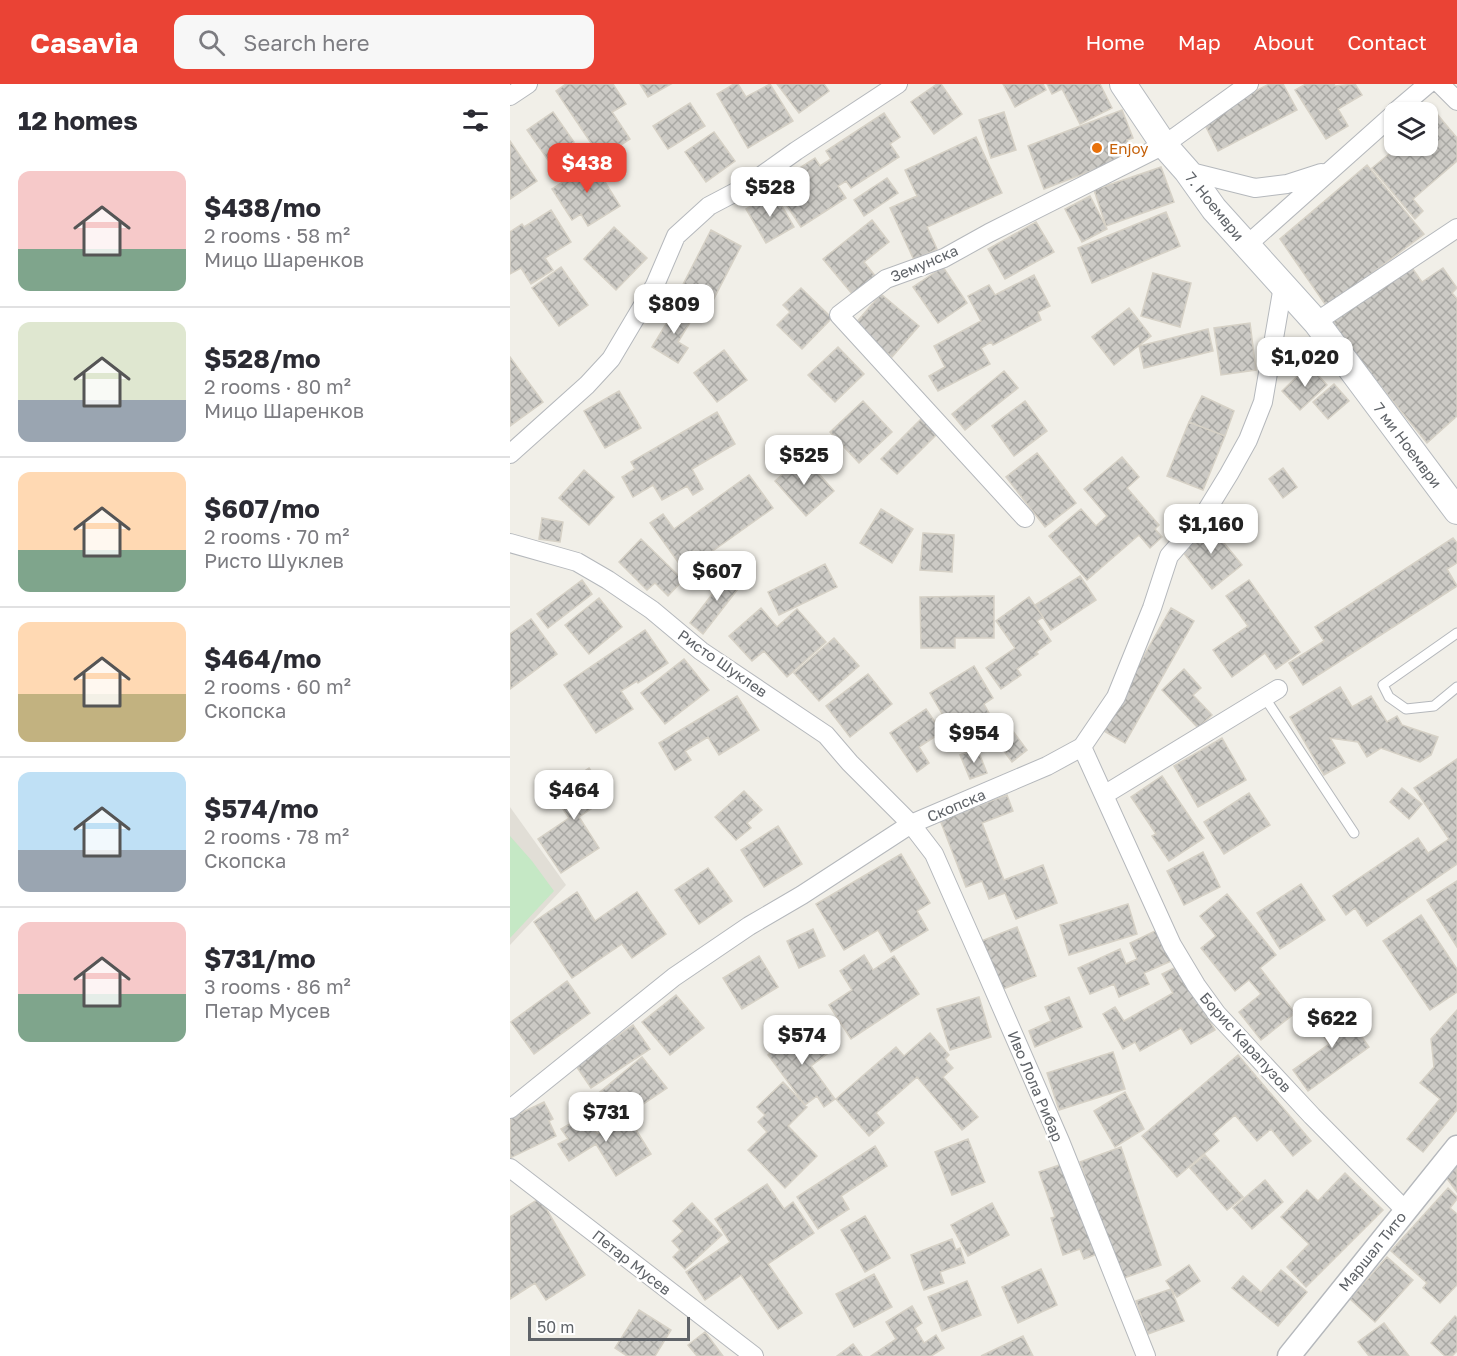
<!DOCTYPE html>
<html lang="en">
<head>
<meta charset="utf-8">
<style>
	body { margin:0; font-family:"Golos Text",sans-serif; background:#f7f7f7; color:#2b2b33; height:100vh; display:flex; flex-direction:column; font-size:22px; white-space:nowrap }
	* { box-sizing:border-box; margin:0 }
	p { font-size:20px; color:#7c7c81 }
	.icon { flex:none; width:33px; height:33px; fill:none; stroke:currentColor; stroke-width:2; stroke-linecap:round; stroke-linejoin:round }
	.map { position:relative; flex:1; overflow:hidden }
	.details { display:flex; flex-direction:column; background:#fff; width:510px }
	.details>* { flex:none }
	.tools { position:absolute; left:874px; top:18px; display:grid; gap:12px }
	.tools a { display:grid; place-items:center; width:54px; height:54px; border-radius:12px; background:#fff; box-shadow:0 2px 4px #0004; font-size:30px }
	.scale { position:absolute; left:18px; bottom:15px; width:162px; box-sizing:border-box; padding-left:6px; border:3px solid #5f6368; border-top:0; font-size:16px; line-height:21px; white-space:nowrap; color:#5f6368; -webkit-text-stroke:4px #fff; paint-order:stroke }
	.price { position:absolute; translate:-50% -51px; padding:0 14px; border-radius:12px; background:#fff; color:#222; font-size:20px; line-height:39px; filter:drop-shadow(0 2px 3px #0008) }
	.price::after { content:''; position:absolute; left:50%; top:36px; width:18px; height:14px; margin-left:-9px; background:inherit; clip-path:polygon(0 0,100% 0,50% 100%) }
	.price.on { background:#ea4335; color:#fff }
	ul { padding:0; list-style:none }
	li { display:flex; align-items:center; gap:18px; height:150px; padding:0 18px }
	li+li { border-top:2px solid #e1e1e2 }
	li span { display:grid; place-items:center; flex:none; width:168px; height:120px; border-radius:12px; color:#555 }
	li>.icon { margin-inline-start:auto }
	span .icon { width:72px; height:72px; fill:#fffc; stroke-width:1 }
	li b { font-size:26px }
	h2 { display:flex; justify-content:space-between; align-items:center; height:72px; padding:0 18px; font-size:26px }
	header { display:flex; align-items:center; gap:36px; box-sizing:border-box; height:84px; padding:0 30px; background:#ea4335; color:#fff }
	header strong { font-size:28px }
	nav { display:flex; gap:33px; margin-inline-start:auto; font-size:21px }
	.search { width:420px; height:54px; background:#f7f7f7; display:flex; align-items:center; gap:15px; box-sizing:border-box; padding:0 21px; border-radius:12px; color:#7c7c81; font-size:22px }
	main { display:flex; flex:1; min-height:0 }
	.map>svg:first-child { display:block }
	.education { fill:#e1ded6 }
	.pitch { fill:#c5e8c5 }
	.building { fill:url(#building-cross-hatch); stroke:#d6d1c6; stroke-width:1.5 }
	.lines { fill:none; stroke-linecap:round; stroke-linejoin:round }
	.service-casing { stroke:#b5b8bc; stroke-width:11 }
	.minor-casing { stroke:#b5b8bc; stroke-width:20 }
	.tertiary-casing { stroke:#b5b8bc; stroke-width:25 }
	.secondary-casing { stroke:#b6babf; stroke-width:28 }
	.service { stroke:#fff; stroke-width:9 }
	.minor { stroke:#fff; stroke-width:18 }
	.tertiary { stroke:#fff; stroke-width:22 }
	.secondary { stroke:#fff; stroke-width:26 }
	.food-dot { fill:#e8710a; stroke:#fff; stroke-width:2 }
	.labels { text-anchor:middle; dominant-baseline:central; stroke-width:5; stroke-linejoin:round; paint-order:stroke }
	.food-label { font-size:15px; fill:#c56008; stroke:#fff; text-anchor:start }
	.street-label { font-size:15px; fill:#5f6368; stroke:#fff }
</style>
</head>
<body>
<header>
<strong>Casavia</strong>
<div class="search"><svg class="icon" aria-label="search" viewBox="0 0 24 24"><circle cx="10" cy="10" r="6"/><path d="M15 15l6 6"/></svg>Search here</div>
<nav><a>Home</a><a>Map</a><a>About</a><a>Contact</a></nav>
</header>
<main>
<section class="details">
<h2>12 homes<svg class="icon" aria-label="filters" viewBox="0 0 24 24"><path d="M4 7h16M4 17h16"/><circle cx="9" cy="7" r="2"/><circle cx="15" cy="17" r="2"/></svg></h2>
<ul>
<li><span style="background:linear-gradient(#f6c9c9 65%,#7fa58c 0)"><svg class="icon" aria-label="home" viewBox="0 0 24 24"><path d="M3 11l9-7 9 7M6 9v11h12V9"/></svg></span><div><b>$438/mo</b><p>2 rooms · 58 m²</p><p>Мицо Шаренков</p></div></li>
<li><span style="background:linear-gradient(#dfe7d0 65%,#9aa5b1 0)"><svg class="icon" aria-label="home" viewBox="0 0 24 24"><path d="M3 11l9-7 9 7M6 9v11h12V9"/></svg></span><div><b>$528/mo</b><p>2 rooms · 80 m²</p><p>Мицо Шаренков</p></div></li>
<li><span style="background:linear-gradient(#ffd9b3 65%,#7fa58c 0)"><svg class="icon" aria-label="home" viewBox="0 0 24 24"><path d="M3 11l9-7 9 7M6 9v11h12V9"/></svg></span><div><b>$607/mo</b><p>2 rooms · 70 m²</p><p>Ристо Шуклев</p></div></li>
<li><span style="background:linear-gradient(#ffd9b3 60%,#c2b280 0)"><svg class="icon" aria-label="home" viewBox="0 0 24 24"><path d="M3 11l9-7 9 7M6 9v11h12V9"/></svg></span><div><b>$464/mo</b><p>2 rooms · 60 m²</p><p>Скопска</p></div></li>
<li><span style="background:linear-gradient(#bfe0f5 65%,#9aa5b1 0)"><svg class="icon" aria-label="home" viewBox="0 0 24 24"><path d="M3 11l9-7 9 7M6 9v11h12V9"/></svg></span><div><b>$574/mo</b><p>2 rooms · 78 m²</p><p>Скопска</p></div></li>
<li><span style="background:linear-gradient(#f6c9c9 60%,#7fa58c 0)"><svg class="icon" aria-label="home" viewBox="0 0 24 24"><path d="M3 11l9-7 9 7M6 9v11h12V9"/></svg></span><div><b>$731/mo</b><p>3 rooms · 86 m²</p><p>Петар Мусев</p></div></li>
</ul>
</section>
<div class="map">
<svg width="947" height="1272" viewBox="0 0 947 1272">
	<defs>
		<pattern id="building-cross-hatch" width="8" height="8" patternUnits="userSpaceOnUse" patternTransform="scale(1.5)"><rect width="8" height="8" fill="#cccac5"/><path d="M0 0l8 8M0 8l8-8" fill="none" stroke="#a9a8a4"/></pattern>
	</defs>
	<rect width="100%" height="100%" fill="#f1efe8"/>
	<path class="education" d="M0 723 56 801 0 861Z"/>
	<path class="pitch" d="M0 752 22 777 44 807 0 854Z"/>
	<path class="building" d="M56 0H103L116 20 102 28 120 55 91 74 46 7Z
		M130 0H161L138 13Z
		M224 0H228L236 13 260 0 283 37 238 64 207 10Z
		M267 0H314L319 7 289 29Z
		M427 0H431L452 30 424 50 401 18Z
		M493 0H533L536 6 505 23Z
		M537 0H590L602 24 570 40 552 5 542 10Z
		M759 0H773L787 26 708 67 692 35Z
		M796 0H824L825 2 845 0 852 11 828 25 838 42 816 55 785 6Z
		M180 19 195 42 158 65 143 42Z
		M612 26 623 54 617 56 623 71 534 105 518 62Z
		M43 28 64 58 38 76 17 46Z
		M494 28 506 66 481 74 469 36Z
		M374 29 390 53 380 60 389 73 341 104 336 97 328 102 336 114 291 143 263 101 305 74 310 82 321 75 316 67Z
		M927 30 947 54V77L903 115 913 127 905 135 862 84 889 62H918V38Z
		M204 48 225 77 196 98 175 68Z
		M466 53 492 109 417 143 427 165 404 176 380 124 407 112 395 86Z
		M0 57 27 97 0 115Z
		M91 73 98 85 90 90 110 122 78 142 71 130 62 136 42 105Z
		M857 81 914 150 817 223 770 155Z
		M651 83 664 118 596 142 584 106Z
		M377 94 388 109 354 132 344 116Z
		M264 108 284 143 256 159 236 125Z
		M580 112 597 145 572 158 555 125Z
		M41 126 61 158 35 174 43 186 21 200 11 184 0 190V148L12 140 14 143Z
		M656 128 670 162 582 199 568 164Z
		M362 136 379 158 354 178 366 193 343 211 313 175Z
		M526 138 544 168 495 195 478 165Z
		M104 143 137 174 106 206 74 175Z
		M201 146 231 162 195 232 165 216Z
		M900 181 912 198 933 184 947 204 942 209 947 215V332L917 359 820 240Z
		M51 183 78 221 49 242 22 204Z
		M433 183 457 219 428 239 403 203Z
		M643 189 681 199 670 243 631 232Z
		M524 191 540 222 528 228 531 236 483 261 481 258 471 264 480 280 428 307 419 292 435 283 424 262 471 237 458 212 479 201 485 211Z
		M291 204 322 234 292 265 267 241 280 228 273 221Z
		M371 210 409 242 382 273 344 241Z
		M167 222 184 232 168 258 178 264 168 279 142 263Z
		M619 224 641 252 604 281 582 253Z
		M740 239 746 286 711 291 704 244Z
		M698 245 703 267 634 284 629 262Z
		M328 263 354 290 325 318 298 291Z
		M214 266 237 296 207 318 184 289Z
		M0 273 33 318 0 342Z
		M799 281 817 301 790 326 772 307Z
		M494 287 508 304 455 346 442 330Z
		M824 300 839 317 818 335 803 318Z
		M109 307 131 344 95 364 74 327Z
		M692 312 724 327 715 352 679 338Z
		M353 317 382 348 349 379 320 348Z
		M515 317 537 347 504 372 482 342Z
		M207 328 225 360 182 385 193 405 183 411 177 402 152 416 143 401 123 413 112 393 125 385 121 378Z
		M415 331 431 346 387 390 371 375Z
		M679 338 715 352 693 406 657 392Z
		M527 369 566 419 535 443 496 393Z
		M293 372 324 407 296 432 265 397Z
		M612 373 629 393 617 404 649 441 645 445 652 453 640 464 629 451 577 496 539 452 571 425 586 442 597 432 574 405Z
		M773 384 787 403 773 414 759 395Z
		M74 386 104 413 79 441 49 414Z
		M239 391 263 424 190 476 184 467 168 478 140 439 153 430 164 445Z
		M371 425 403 445 382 479 350 459Z
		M32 434 53 438 50 458 29 455Z
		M703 436 710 444 705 448 732 481 702 505 669 463Z
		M413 449 444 451 442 488 410 486Z
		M943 454 947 459V479L937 485 947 502 793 601 779 579 814 557 805 543Z
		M131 455 173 496 158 512 145 499 137 506 109 478Z
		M315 480 327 503 269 531 258 508Z
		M221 486 235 496 193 550 180 539Z
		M570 492 586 516 541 546 525 521Z
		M72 496 82 510 38 544 27 530Z
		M739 496 790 568 766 585 755 569 722 593 703 566 738 542 716 512Z
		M484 512V554H445V564H411L410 513Z
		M519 513 533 533 527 537 541 557 526 568 528 570 507 585 511 591 491 605 476 584 505 564 486 537Z
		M89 514 112 543 79 570 55 541Z
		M251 524 267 543 287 525 316 558 277 593 254 567 242 577 219 552Z
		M661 524 684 537 615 659 592 646Z
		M21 535 47 570 0 605V550Z
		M135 546 158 579 128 599 127 597 111 607 123 625 86 649 54 601Z
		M324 554 349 582 309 617 284 589Z
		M174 575 199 606 155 640 131 609Z
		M464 582 483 614 474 620 479 629 444 650 420 609Z
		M674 585 691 604 683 611 702 631 688 644 652 606Z
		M358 590 382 620 340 653 316 622Z
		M830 603 842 623 861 612 877 638 887 632 892 641 928 653 921 671 910 678 871 664 857 673 848 658 820 654 835 679 814 691 780 633Z
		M227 612 249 646 209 671 198 653 175 667 181 676 165 686 149 659Z
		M416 625 432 648 409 663 419 679 407 688 380 649Z
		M499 642 517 666 502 678 484 654Z
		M712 654 736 696 688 723 664 682Z
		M467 664 477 689 460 695 450 671Z
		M947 675V780L857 842 845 824 836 831 823 812 908 754 918 769 939 755 904 704Z
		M79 684 99 713 69 733 89 764 51 789 28 755 59 734 42 709Z
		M652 692 694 754 659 777 642 752 646 750 621 713Z
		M892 704 912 720 899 735 880 718Z
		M234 707 252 726 237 739 241 744 226 756 205 733Z
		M739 709 760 741 714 770 694 738Z
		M497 711 503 727 472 739 494 796 533 781 547 819 506 835 495 809 479 815 472 797 456 803 430 736Z
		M268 742 292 780 254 803 231 766Z
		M693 768 710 803 674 821 657 787Z
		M391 770 420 819 407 827 418 846 381 868 368 846 334 866 306 820Z
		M198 784 222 817 189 840 165 806Z
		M947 797V863L917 816Z
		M791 800 815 836 770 865 747 829Z
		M67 808 85 837 127 808 156 850 122 874 112 860 62 894 24 838Z
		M717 810 766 871 750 884 785 929 751 956 729 928 751 910 739 896 725 907 691 864 706 852 690 832Z
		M618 820 627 850 559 871 550 841Z
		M911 831 947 885V908L920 926 873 857Z
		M507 843 526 892 488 907 469 858Z
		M303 845 315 872 289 884 277 857Z
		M647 846 661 877 634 889 639 900 609 913 604 900 580 910 568 884 610 865 616 880 627 875 620 859Z
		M354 871 363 886 384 872 409 910 341 955 319 921 342 906 330 887Z
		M249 872 268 903 232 925 213 894Z
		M668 882 705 946 681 960 671 944 630 967 625 958 613 965 593 930 605 923 614 937 663 909 652 890Z
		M57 897 80 929 24 970 1 938Z
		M166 911 194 944 160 971 132 938Z
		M469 913 481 953 440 966 427 925Z
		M559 913 572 943 525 963 519 947 541 937 535 923Z
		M830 922 859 963 798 1007 783 986 819 960 805 940Z
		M947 926V1026L913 1068 897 1055 930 1015 910 999 924 983 921 955Z
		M123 941 140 965 81 1004 66 982Z
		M296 942 317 970 301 982 325 1015 314 1023 307 1012 295 1021 258 971Z
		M420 949 439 971 435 975 443 984 433 993 468 1033 452 1046 407 993 366 1029 374 1039 359 1052 326 1015 386 963 394 972Z
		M603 968 615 1005 549 1026 537 989Z
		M728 971 801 1057 783 1072 761 1045 747 1057 725 1031 703 1050 709 1057 667 1093 632 1052Z
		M132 973 157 1004 108 1037 85 1012Z
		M273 998 297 1023 278 1042 307 1072 275 1104 238 1066 257 1048 248 1038 255 1031 247 1023Z
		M615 1008 634 1045 605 1063 584 1027Z
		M34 1018 43 1035 39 1037 46 1052 0 1074V1034Z
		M75 1031 87 1050 117 1031 141 1070 106 1092 86 1060 59 1077 48 1060 58 1055 51 1045Z
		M458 1055 475 1098 442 1111 425 1068Z
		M365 1062 377 1082 331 1112 339 1125 308 1145 287 1113Z
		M611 1063 651 1181 611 1195 570 1078Z
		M695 1071 733 1113 717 1126 680 1084Z
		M555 1079 587 1170 574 1175 570 1165 553 1171 541 1134 545 1133 529 1088Z
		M947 1083V1108L935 1092Z
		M835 1089 873 1126 796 1203 777 1183 799 1160 771 1133 797 1106 808 1117Z
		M755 1096 773 1118 742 1145 723 1124Z
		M257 1100 274 1125 283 1118 304 1149 258 1180 292 1229 268 1245 231 1191 195 1216 176 1188 220 1158 205 1135Z
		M938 1104 947 1113V1115L940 1124 947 1130V1201L930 1219 913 1204 917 1199 881 1167Z
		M30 1114 75 1191 36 1216 25 1199 0 1215V1133Z
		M182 1119 212 1151 175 1185 163 1173 170 1166 162 1157 173 1147 163 1137Z
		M482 1119 499 1151 458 1172 441 1141Z
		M355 1132 380 1174 355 1188 331 1146Z
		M442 1155 446 1166 450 1164 455 1179 430 1188 434 1199 414 1206 401 1171Z
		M877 1173 903 1196 865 1238 840 1215Z
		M679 1181 690 1197 667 1213 656 1197Z
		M531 1185 547 1221 508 1239 492 1203Z
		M771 1186 797 1208 768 1242 722 1204 733 1192 751 1208Z
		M364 1190 382 1223 344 1243 326 1210Z
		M457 1197 471 1231 432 1247 418 1213Z
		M661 1205 674 1237 638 1250 626 1217Z
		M402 1222 412 1239 405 1244 414 1259 426 1251 434 1264 421 1272H361L386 1255 376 1238Z
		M129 1226 161 1246 145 1272H117L105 1264Z
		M945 1232 947 1234V1267L942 1272H935L921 1259Z
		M874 1239 899 1272H859L848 1258Z
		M195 1248 213 1272H187L178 1261Z
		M513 1252 523 1272H471Z
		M343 1260 352 1272H327Z"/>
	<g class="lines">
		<g class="service-casing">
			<path id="service" d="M947 549 873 601 879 613 896 625 924 622 947 603
				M755 614 844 749"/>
		</g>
		<g class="minor-casing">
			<path id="minor" d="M930 0 947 17
				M0 12 18 0
				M885 28 918 0
				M677 87 745 104 777 100 811 89
				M737 161 885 29
				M806 238 947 144
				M0 370 77 301 101 275 145 201 166 152 199 122 237 102 286 67 388 0
				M515 434 329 231 376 195 434 174 479 149 654 61 739 0
				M0 459 67 478 98 496 142 526 191 567 316 651 340 679 401 740 424 770 474 883 550 1057 636 1272
				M572 663 662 861 686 901 707 930 802 1032 895 1126
				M594 711 768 605
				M0 1025 164 893 239 842 292 811 401 740 537 682 572 663 606 613 642 524 659 472 692 434 719 390 738 356 753 318 773 202
				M0 1084 244 1272"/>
		</g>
		<g class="tertiary-casing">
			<path id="tertiary" d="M779 1272 947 1063"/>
		</g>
		<g class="secondary-casing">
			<path id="secondary" d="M613 0 654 61 677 87 704 125 806 238 947 427"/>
		</g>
		<use href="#service" class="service"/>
		<use href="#minor" class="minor"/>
		<use href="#tertiary" class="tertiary"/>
		<use href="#secondary" class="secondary"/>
	</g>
	<circle class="food-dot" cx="587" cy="64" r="6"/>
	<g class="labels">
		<g class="food-label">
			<text x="599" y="64">Enjoy</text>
		</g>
		<g class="street-label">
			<text transform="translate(705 122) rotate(51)">7. Ноември</text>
			<text transform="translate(414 179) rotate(-23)">Земунска</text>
			<text transform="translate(898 361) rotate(53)">7 ми Ноември</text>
			<text transform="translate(213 579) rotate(35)">Ристо Шуклев</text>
			<text transform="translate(446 721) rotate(-23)">Скопска</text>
			<text transform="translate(736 958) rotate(48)">Борис Карапузов</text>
			<text transform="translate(526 1002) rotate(67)">Иво Лола Рибар</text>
			<text transform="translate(862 1167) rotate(-51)">Маршал Тито</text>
			<text transform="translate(122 1178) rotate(38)">Петар Мусев</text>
		</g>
	</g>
</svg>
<div class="tools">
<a><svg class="icon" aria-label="layers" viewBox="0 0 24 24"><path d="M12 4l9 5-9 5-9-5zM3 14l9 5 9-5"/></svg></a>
</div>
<div class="scale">50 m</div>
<b class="price on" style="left:77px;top:110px">$438</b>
<b class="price" style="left:260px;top:134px">$528</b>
<b class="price" style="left:164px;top:251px">$809</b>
<b class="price" style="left:795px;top:304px">$1,020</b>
<b class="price" style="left:294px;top:402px">$525</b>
<b class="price" style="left:701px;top:471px">$1,160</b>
<b class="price" style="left:207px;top:518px">$607</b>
<b class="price" style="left:464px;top:680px">$954</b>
<b class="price" style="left:64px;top:737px">$464</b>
<b class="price" style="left:822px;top:965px">$622</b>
<b class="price" style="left:292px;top:982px">$574</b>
<b class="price" style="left:96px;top:1059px">$731</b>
</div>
</main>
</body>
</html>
